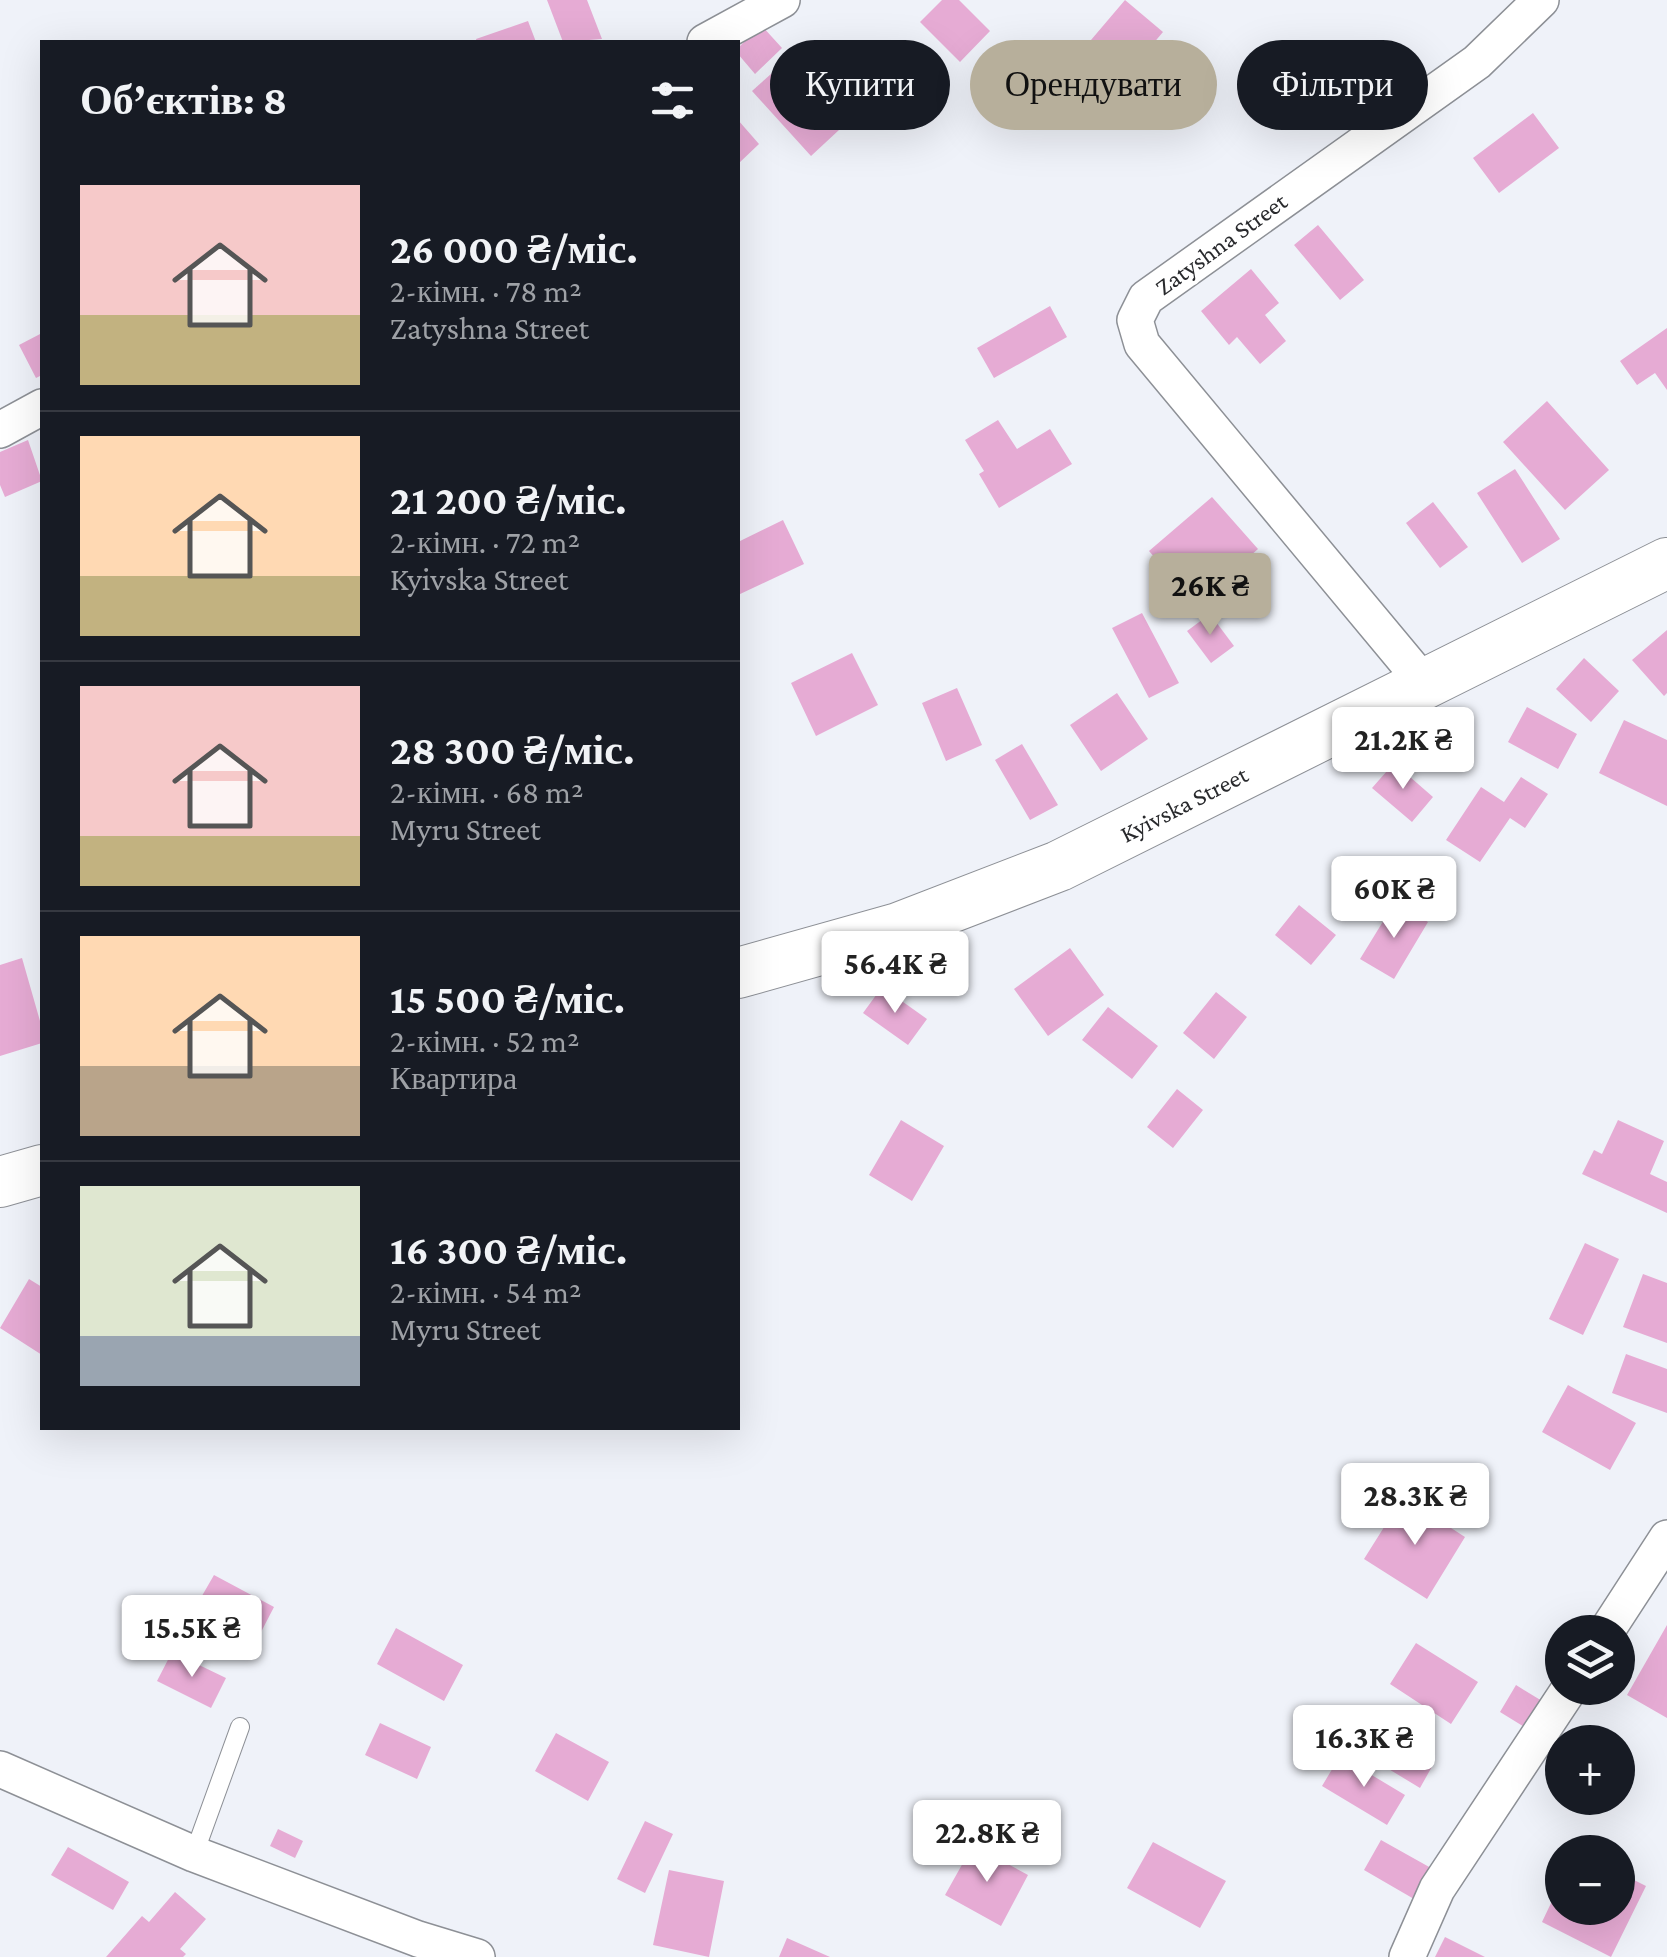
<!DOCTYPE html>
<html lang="uk">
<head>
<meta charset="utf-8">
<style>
	body { margin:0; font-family:"Crimson Pro",serif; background:#20242c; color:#f1f3f6; height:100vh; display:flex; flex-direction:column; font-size:38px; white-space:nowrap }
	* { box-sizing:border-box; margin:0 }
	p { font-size:32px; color:#9ea1a6 }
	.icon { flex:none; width:55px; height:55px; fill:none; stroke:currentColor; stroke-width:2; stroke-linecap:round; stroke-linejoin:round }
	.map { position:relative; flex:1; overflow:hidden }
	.details { position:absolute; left:40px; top:40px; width:700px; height:1390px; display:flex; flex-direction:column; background:#171b24; border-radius:0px; box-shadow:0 10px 40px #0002 }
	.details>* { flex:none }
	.banner { position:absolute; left:770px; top:40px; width:745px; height:90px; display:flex; gap:20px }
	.tools { position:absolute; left:1545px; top:1615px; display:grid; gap:20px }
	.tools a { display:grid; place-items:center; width:90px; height:90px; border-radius:50%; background:#171b24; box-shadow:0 10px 40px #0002; font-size:50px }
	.price { position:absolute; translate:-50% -85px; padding:0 22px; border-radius:10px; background:#fff; color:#222; font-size:32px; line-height:65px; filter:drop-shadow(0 2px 5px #0008) }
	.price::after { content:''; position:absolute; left:50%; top:60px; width:30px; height:22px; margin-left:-15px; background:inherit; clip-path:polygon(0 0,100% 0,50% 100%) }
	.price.selected { background:#b7af9b; color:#111 }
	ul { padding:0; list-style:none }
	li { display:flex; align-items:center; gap:30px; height:250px; padding:0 40px }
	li+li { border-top:2px solid #363941 }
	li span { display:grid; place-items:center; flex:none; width:280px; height:200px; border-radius:0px; color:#555 }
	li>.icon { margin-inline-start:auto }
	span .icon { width:120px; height:120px; fill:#fffc; stroke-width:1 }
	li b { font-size:42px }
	h2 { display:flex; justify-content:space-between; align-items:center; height:120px; padding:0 40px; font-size:42px }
	.pill { padding:0 35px; border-radius:45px; background:#171b24; box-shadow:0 10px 40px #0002; font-size:35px; line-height:90px }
	.pill.selected { background:#b7af9b; color:#111 }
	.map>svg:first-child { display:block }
	.building { fill:#e6abd4 }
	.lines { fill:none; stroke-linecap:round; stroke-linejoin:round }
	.lane-casing { stroke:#8d9096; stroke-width:20 }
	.street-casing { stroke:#8d9096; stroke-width:38 }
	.secondary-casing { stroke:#8d9096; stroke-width:52 }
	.lane { stroke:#fff; stroke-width:18 }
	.street { stroke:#fff; stroke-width:35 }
	.secondary { stroke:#fff; stroke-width:50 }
	.labels { text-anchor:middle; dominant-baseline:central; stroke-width:8; stroke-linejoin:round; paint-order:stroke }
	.street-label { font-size:25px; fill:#292a2d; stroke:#fff }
</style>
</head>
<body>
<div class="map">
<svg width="1667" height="1957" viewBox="0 0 1667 1957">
	<rect width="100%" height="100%" fill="#eff2f9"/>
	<path class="building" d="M547 0H587L602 39 563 42Z
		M942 0H959L990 31 960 62 920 22Z
		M1125 0 1163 32 1112 92 1074 60Z
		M528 21 536 42H477L476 39Z
		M761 25 782 48 755 74 738 54V48Z
		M893 46 927 85 903 107 869 68Z
		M781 65 839 130 811 156 752 91Z
		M1331 72 1364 99 1347 119 1314 93Z
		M1533 113 1559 148 1499 193 1473 158Z
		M738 120 759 144 738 164Z
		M1318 225 1364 280 1340 300 1294 245Z
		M1251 269 1279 303 1265 315 1286 341 1260 364 1237 337 1229 345 1201 311Z
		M1050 306 1067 337 994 378 977 348Z
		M1667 328V390L1655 373 1637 385 1620 361Z
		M42 333V375L36 378 19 345Z
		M1547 401 1609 470 1565 510 1503 442Z
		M998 420 1017 449 1050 429 1072 464 999 508 979 474 984 471 965 440Z
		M28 440 42 481 5 497 0 485V452Z
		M1515 469 1560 539 1522 563 1477 493Z
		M1212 497 1258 549 1195 604 1149 551Z
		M1433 502 1468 547 1440 568 1406 523Z
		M783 520 804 564 738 595V542Z
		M1142 613 1179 683 1149 698 1112 628Z
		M1210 614 1234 646 1211 663 1187 631Z
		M1667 630V693L1664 696 1632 660Z
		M852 653 878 705 816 736 791 683Z
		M1584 658 1619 691 1591 722 1556 689Z
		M957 688 982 745 946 761 922 703Z
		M1117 693 1148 739 1101 771 1070 725Z
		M1527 707 1577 734 1558 769 1508 742Z
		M1624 720 1667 740V806L1599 773Z
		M1022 744 1058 805 1030 820 995 760Z
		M1394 763 1433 797 1412 822 1372 788Z
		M1521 777 1548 794 1525 828 1510 818 1480 862 1446 840 1481 787 1504 802Z
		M1395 902 1428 922 1394 979 1360 959Z
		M1299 905 1336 935 1311 965 1275 935Z
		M1070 948 1104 995 1048 1036 1014 989Z
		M22 958 42 1028V1043L0 1056V965Z
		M882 987 927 1019 908 1045 863 1013Z
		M1216 992 1247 1017 1214 1059 1183 1033Z
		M1108 1007 1158 1046 1132 1079 1082 1040Z
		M1177 1089 1203 1110 1173 1148 1147 1127Z
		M901 1120 944 1146 912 1201 869 1175Z
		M1618 1120 1664 1141 1650 1174 1667 1182V1213L1582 1174 1594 1150 1602 1154Z
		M1585 1243 1619 1259 1583 1335 1549 1319Z
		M1643 1274 1667 1283V1343L1623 1327Z
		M29 1279 42 1287V1355L0 1328Z
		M1626 1354 1667 1369V1413L1612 1393Z
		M1568 1385 1636 1423 1610 1470 1542 1432Z
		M1403 1497 1465 1537 1427 1599 1364 1559Z
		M214 1575 274 1607 260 1634 199 1601Z
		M1667 1625V1718L1627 1695Z
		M396 1628 463 1665 444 1701 377 1664Z
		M1416 1643 1478 1682 1451 1724 1390 1684Z
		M172 1652 226 1678 211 1708 157 1681Z
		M1516 1685 1547 1704 1531 1731 1500 1712Z
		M1363 1721 1434 1763 1420 1788 1349 1745Z
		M380 1723 431 1747 417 1779 365 1755Z
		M556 1733 609 1762 588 1801 535 1771Z
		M1340 1756 1405 1795 1387 1825 1322 1786Z
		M645 1821 673 1834 645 1893 617 1879Z
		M278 1829 303 1841 295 1858 270 1846Z
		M1381 1840 1431 1868 1414 1899 1364 1870Z
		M1153 1842 1226 1881 1200 1928 1127 1888Z
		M973 1845 1028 1875 1001 1926 945 1895Z
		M68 1847 129 1882 113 1910 51 1875Z
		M669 1870 724 1881 709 1957 653 1945Z
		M1618 1872 1646 1886 1611 1957 1542 1922 1562 1880V1908H1618Z
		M175 1892 206 1919 180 1949 186 1954 183 1957H106L142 1916 149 1922Z
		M1445 1937 1485 1957H1435Z
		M787 1938 830 1957H779Z"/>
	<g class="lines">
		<g class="lane-casing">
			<path id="lane" d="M194 1854 240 1727"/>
		</g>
		<g class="street-casing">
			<path id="street" d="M705 42 782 0
				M0 430 42 407
				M1425 684 1142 344 1135 320 1146 298 1477 62 1541 0
				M1606 1632 1667 1538
				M0 1769 194 1854 418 1939 477 1957
				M1407 1957 1437 1889 1570 1688"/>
		</g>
		<g class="secondary-casing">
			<path id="secondary" d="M738 973 898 928 1059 866 1667 563
				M0 1182 42 1170"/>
		</g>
		<use href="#lane" class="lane"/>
		<use href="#street" class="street"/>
		<use href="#secondary" class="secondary"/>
	</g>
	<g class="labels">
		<g class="street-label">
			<text transform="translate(1221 244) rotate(-36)">Zatyshna Street</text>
			<text transform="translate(1184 804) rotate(-27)">Kyivska Street</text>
		</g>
	</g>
</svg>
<div class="tools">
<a><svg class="icon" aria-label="layers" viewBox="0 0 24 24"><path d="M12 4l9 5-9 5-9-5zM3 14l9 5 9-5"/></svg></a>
<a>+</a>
<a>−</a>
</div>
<b class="price selected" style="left:1210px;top:638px">26K ₴</b>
<b class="price" style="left:1403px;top:792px">21.2K ₴</b>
<b class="price" style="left:1394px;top:941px">60K ₴</b>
<b class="price" style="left:895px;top:1016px">56.4K ₴</b>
<b class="price" style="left:1415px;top:1548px">28.3K ₴</b>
<b class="price" style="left:192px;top:1680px">15.5K ₴</b>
<b class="price" style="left:1364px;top:1790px">16.3K ₴</b>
<b class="price" style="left:987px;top:1885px">22.8K ₴</b>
<div class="banner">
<a class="pill">Купити</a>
<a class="pill selected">Орендувати</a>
<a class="pill">Фільтри</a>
</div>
<section class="details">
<h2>Об’єктів: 8<svg class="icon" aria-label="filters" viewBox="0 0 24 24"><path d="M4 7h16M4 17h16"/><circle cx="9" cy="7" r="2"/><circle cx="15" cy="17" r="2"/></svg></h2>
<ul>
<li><span style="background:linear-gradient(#f6c9c9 65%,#c2b280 0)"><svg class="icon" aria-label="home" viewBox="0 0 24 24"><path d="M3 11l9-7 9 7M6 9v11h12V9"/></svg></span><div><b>26 000 ₴/міс.</b><p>2-кімн. · 78 m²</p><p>Zatyshna Street</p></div></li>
<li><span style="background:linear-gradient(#ffd9b3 70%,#c2b280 0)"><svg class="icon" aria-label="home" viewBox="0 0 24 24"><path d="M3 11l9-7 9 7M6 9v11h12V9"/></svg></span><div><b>21 200 ₴/міс.</b><p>2-кімн. · 72 m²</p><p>Kyivska Street</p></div></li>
<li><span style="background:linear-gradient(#f6c9c9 75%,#c2b280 0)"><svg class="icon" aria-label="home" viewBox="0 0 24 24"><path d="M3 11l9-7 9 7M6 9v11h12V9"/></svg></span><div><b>28 300 ₴/міс.</b><p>2-кімн. · 68 m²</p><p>Myru Street</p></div></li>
<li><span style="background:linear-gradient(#ffd9b3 65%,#b9a48a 0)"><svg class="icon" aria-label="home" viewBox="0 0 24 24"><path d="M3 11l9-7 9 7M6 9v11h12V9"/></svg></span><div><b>15 500 ₴/міс.</b><p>2-кімн. · 52 m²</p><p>Квартира</p></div></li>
<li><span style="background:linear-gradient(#dfe7d0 75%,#9aa5b1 0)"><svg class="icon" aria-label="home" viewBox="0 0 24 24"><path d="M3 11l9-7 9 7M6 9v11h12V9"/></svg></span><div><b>16 300 ₴/міс.</b><p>2-кімн. · 54 m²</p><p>Myru Street</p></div></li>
</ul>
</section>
</div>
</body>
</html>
